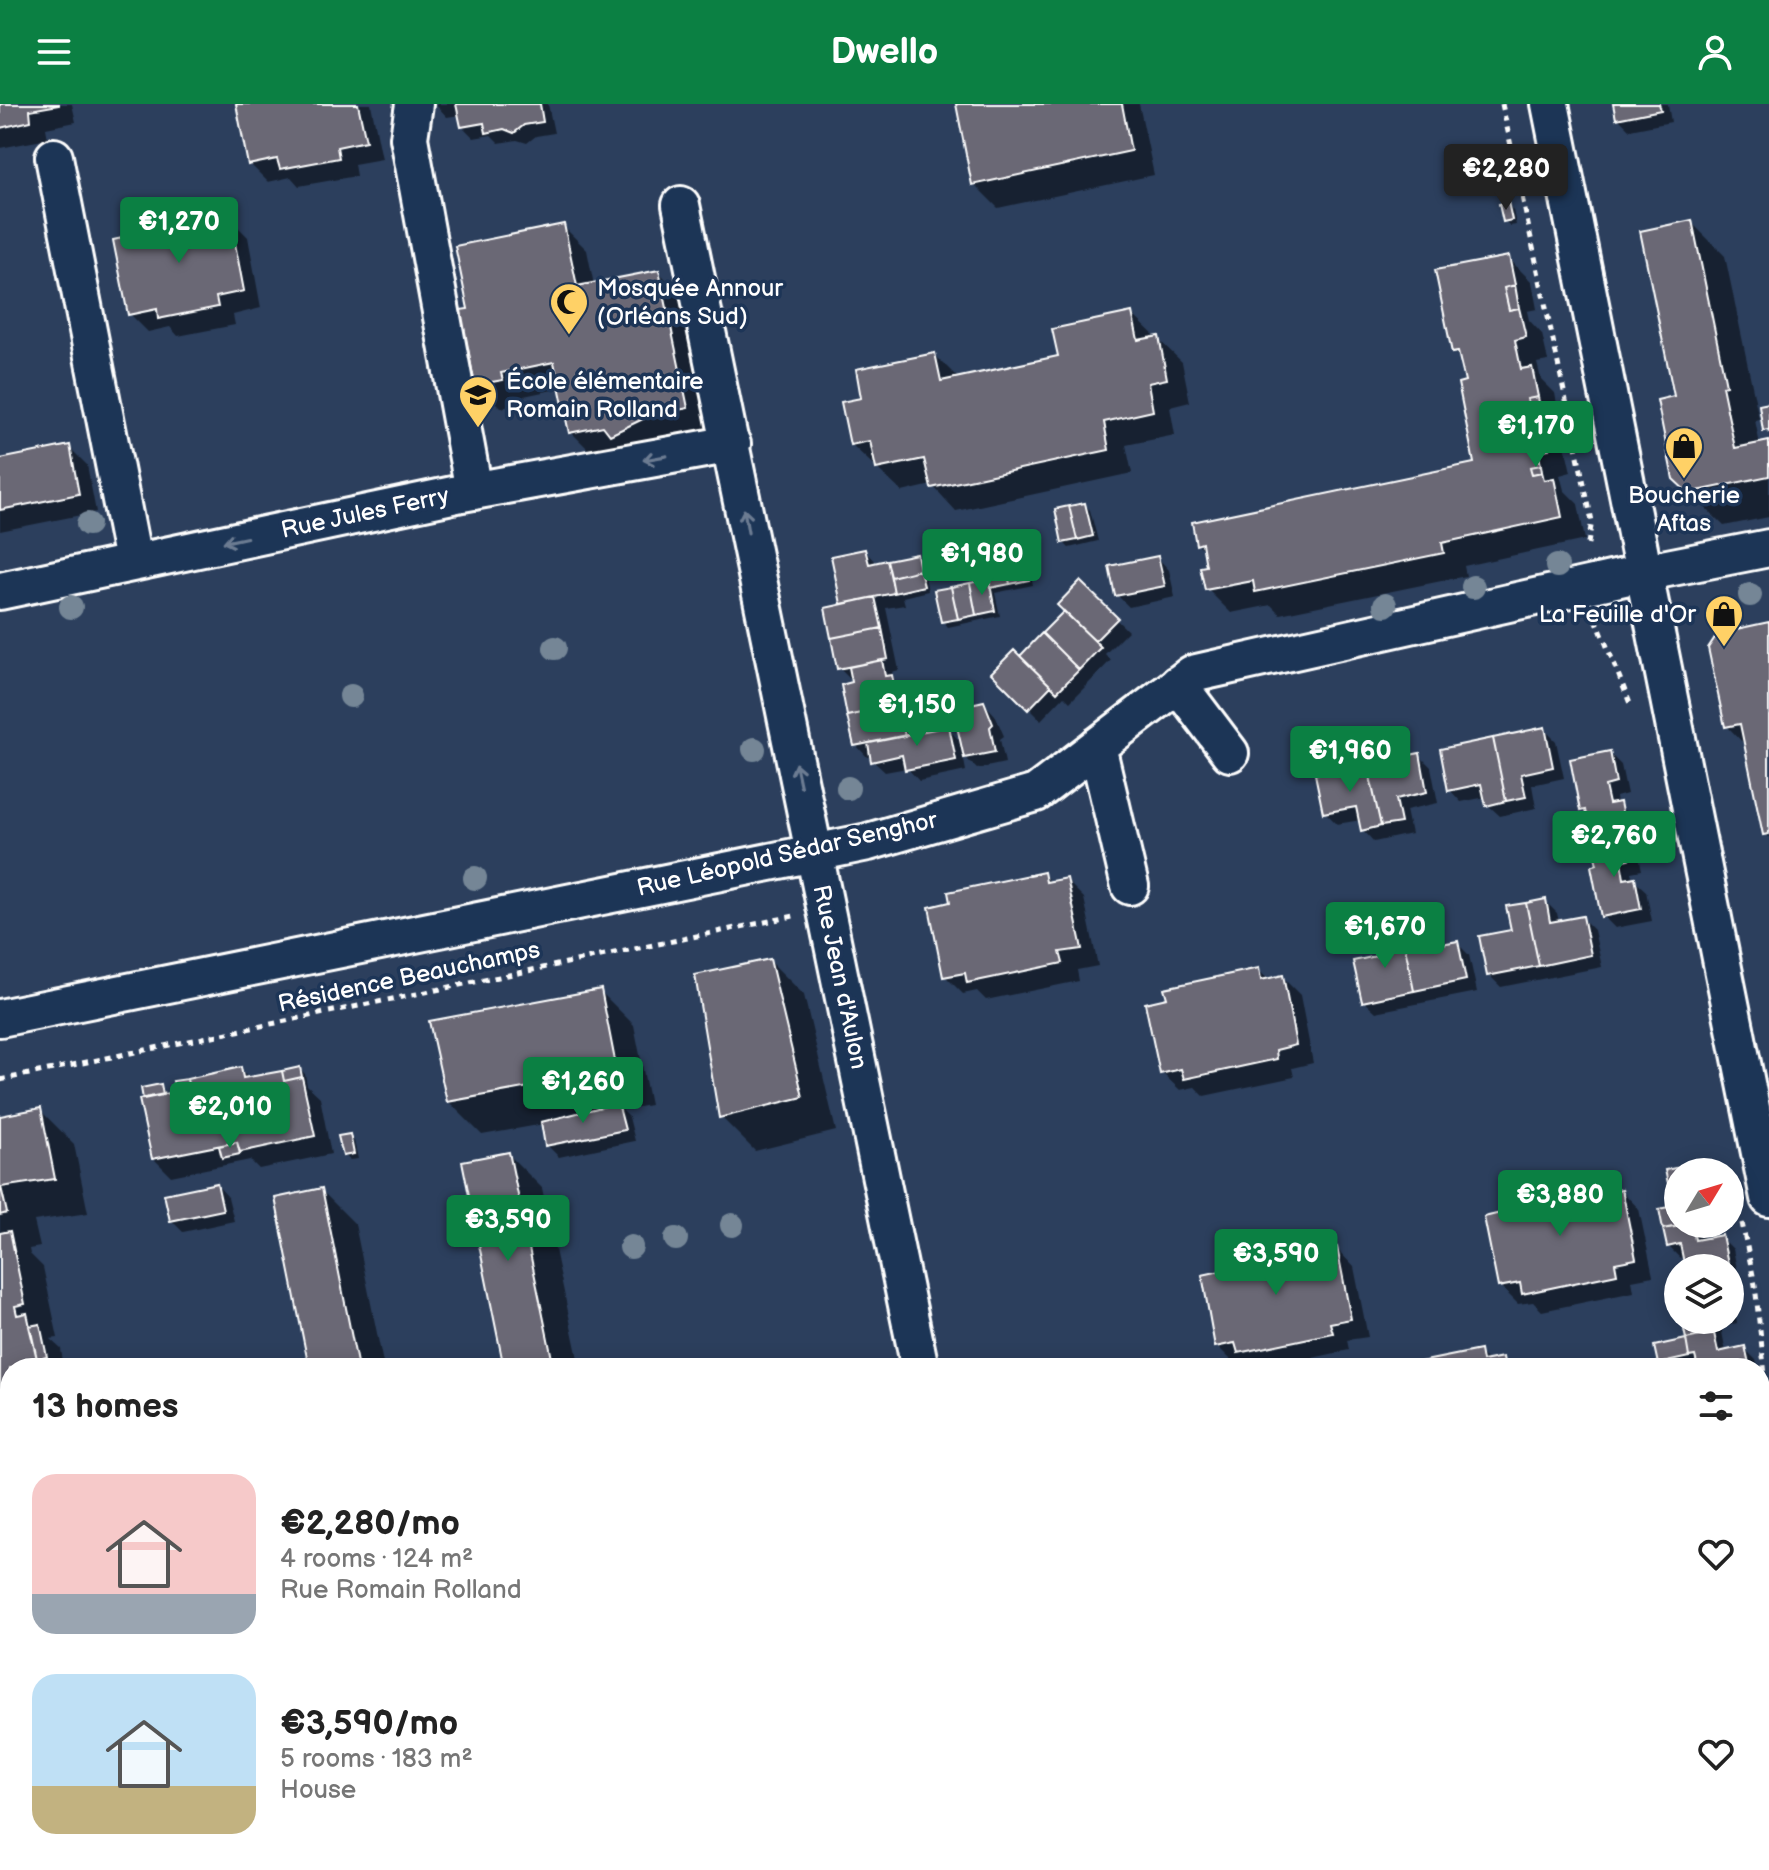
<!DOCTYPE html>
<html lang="en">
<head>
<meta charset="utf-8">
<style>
	body { margin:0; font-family:"Balsamiq Sans",sans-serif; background:#f2f2f2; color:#222; height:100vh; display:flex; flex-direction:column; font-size:30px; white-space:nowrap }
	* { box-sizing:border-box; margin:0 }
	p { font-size:26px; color:#767676 }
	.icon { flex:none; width:44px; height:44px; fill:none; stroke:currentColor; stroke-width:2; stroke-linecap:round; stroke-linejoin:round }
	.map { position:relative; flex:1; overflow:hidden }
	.drawer { position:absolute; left:0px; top:1254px; width:1770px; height:512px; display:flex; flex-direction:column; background:#fff; border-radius:32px 32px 0 0; box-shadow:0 4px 20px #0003 }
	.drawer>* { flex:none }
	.needle { width:52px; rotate:52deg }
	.fabs { position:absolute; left:1664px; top:1054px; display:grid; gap:16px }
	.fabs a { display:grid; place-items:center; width:80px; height:80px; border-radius:50%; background:#fff; box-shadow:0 4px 20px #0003; font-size:40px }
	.price { position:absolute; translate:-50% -68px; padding:0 18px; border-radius:8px; background:#0b8043; color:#fff; font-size:26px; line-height:52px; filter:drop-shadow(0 2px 4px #0008) }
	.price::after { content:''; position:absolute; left:50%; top:48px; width:24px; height:18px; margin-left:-12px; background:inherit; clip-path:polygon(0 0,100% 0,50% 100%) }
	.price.active { background:#222; color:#fff }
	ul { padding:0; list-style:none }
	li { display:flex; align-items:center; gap:24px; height:200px; padding:0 32px }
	li span { display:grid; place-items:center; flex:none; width:224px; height:160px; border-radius:24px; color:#555 }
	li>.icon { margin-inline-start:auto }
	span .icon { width:96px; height:96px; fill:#fffc; stroke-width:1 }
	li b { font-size:34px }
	h2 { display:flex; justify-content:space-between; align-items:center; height:96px; padding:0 32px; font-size:34px }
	header { display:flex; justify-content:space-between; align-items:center; height:104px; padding:0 32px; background:#0b8043; color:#fff; font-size:36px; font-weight:700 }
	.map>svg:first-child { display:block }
	.green { fill:#4d767b; stroke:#a6babd; stroke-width:2 }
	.shadow { fill:#0007 }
	.building { fill:#6a6775; stroke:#fff; stroke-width:2 }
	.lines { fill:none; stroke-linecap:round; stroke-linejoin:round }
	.lane-casing { stroke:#fff; stroke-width:24 }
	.street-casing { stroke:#fff; stroke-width:42 }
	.path { stroke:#fff; stroke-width:5; stroke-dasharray:6 6; stroke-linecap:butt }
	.lane { stroke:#1d3557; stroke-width:18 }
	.street { stroke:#1d3557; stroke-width:36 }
	.tree { fill:#748696 }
	.oneway { stroke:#6c7c92 }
	.labels { text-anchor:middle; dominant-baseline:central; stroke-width:7; stroke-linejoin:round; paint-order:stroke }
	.poi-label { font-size:24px; fill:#fff; stroke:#1d3557; text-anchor:start }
	.street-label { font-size:24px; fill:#fff; stroke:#1d3557 }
</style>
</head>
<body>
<header><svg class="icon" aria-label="menu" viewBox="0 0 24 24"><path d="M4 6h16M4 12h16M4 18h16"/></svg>Dwello<svg class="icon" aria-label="person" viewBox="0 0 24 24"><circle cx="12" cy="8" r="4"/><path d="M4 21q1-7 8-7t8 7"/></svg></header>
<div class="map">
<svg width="1769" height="1766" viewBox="0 0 1769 1766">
	<rect width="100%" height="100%" fill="#2c3f5d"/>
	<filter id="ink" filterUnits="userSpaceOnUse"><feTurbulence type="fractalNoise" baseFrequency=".0125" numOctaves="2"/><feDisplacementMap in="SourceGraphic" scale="16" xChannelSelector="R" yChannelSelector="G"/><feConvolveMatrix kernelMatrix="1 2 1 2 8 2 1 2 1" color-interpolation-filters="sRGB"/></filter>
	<g filter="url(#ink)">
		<path class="green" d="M551 1756H606L609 1766H554Z"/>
		<path class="shadow" d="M0 0H72L76 18 46 24 48 35 0 44Z
			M238 0H371L382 55 354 60 356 72 299 82 291 73 268 78 250 60Z
			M435 0H548L554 29 536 32 527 39 517 36 499 39 491 31 474 34 462 22 460 11 447 13Z
			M958 0H1139L1154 71 998 104 974 80Z
			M1615 0H1668L1671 18 1630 26 1618 14Z
			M1507 100 1513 106 1516 121 1510 122 1505 117Z
			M198 110 207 119 230 115 248 133 261 204 233 211 235 221 178 232 170 223 148 228 130 210 143 132Z
			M1691 118 1725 152 1759 315 1755 316 1760 341 1769 339V413L1724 422 1675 374 1676 294Z
			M563 122 587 146 594 181 659 168 682 192 710 328 594 351 571 328 562 284 524 292 525 299 501 304 477 280 470 206Z
			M1508 154 1532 178 1537 205 1527 207 1529 216 1542 230 1548 257 1537 259 1541 275 1555 289 1560 317 1550 319 1551 327 1565 341 1571 368 1560 371 1564 386 1578 400 1585 436 1464 462 1466 472 1280 510 1271 501 1231 509 1207 485 1208 463 1205 447 1198 440 1194 419 1476 361 1467 279 1462 256 1454 248Z
			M1132 210 1182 258 1190 298 1170 303 1175 331 1126 341 1132 369 956 407 932 381 902 388 851 340 864 296 935 251 959 275 1060 254Z
			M69 343 87 361 96 408 0 427V357Z
			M1085 401 1090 406 1098 437 1069 444 1063 438Z
			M1021 442 1026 447 1033 481 995 489 1000 512 948 523 943 517 991 476Z
			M865 447 877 460 916 452 922 457 928 487 903 493 905 501 886 504 899 566 892 568 894 576 903 585 913 632 948 625 962 639 984 599 995 611 1004 632 1000 635 1005 659 977 665 963 651 966 667 919 677 907 664 885 668 873 657 872 652 867 653 856 641 854 575 851 576 839 564 843 502 834 454Z
			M1158 454 1169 466 1175 493 1129 503 1117 491Z
			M1080 480 1128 527 1105 550 1111 556 1091 577 1070 598 1064 592 1041 616 994 569 1020 555 1067 507Z
			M1769 520V734L1765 730 1747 643 1727 622Z
			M1544 625 1556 637 1564 674 1532 681 1536 704 1500 712 1488 701 1486 693 1461 698 1450 686Z
			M1609 649 1621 661 1627 690 1616 693 1617 701 1631 712 1634 729 1602 736 1590 724 1588 712 1582 706Z
			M1419 651 1431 663 1438 699 1406 706 1411 730 1374 738 1363 726 1361 716 1337 720 1325 708Z
			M1626 736 1638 748 1642 766 1631 768 1633 775 1646 787 1652 817 1615 824 1603 812Z
			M1043 770 1052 779 1066 776 1084 794 1098 862 1077 866 1079 877 986 896 977 887 963 890 945 872Z
			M1545 797 1557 809 1559 818 1582 814 1594 826 1602 863 1501 883 1489 871 1513 828Z
			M1421 821 1432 833 1434 843 1457 839 1469 851 1477 888 1376 908 1364 897 1388 852Z
			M770 857 804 891 836 1027 755 1047 721 1013Z
			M1258 866 1269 876 1283 874 1300 891 1313 959 1292 964 1294 973 1204 992 1195 983 1180 986 1162 969Z
			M600 887 634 921 650 1001 622 1006 629 1013 635 1037 559 1053 547 1041 544 1020 482 1031 448 997Z
			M300 965 305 970 307 981 320 993 331 1050 259 1065 250 1056 171 1072 153 1054 160 982 166 992 240 966 250 975Z
			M40 1006 74 1040 88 1109 34 1117 40 1143 29 1145 30 1150 43 1163 58 1234 50 1235 61 1245 64 1264H10V1340L0 1343V1014Z
			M349 1032 354 1037 358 1055 350 1056 344 1051Z
			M508 1050 542 1084 580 1264H506Z
			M1706 1060 1714 1068H1678V1120H1700L1704 1137 1721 1133 1733 1145 1740 1180 1730 1182V1164H1687L1685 1152 1680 1154 1668 1142 1661 1107 1675 1104 1668 1068Z
			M217 1081 228 1093 234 1117 183 1128 171 1116Z
			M1598 1081 1607 1090 1622 1087 1639 1105 1653 1172 1632 1176 1634 1188 1542 1207 1533 1198 1518 1200 1500 1182Z
			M321 1086 355 1120 384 1264H311Z
			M1313 1140 1322 1148 1337 1145 1354 1163 1368 1233 1347 1236 1349 1246 1267 1264H1256L1249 1257 1235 1260 1217 1242Z
			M1730 1184 1737 1219 1721 1223 1726 1248 1744 1244 1756 1256 1758 1264H1700L1696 1258 1665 1264 1660 1259 1688 1237 1687 1216H1730Z
			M1479 1248 1489 1258 1502 1255 1511 1264H1400Z
			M1769 1623V1755L1713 1766H1555L1553 1756H1760V1625Z
			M57 1756H130L132 1766H59Z
			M896 1756H968L970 1766H898Z"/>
		<path class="building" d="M0 0H59V1L30 6 31 17 0 24Z
			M236 0H358L366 37 337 43 339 54 280 65 277 55 248 61Z
			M456 0H540L543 18 524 21 514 29 504 25 486 29 484 19 461 23Z
			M956 0H1122L1131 47 972 81Z
			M1613 0H1659L1661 6 1616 15Z
			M1508 98 1512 116 1503 118 1499 100Z
			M198 107 201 118 230 113 244 187 216 193 218 203 158 215 157 205 128 211 113 136 141 130 139 120Z
			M1692 116 1726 281 1722 282 1735 344 1769 337V372L1688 389 1673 375 1657 296 1674 292 1640 127Z
			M564 120 577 182 659 166 688 304 647 313 610 331 603 322 569 329 554 258 501 269 503 276 475 281 460 206 468 205 455 142Z
			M1509 152 1515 181 1504 184 1509 206 1519 204 1526 233 1515 236 1521 265 1532 263 1538 293 1527 295 1532 317 1542 315 1549 345 1538 347 1541 361 1530 363 1532 370 1542 368 1544 376 1554 374 1562 413 1442 439 1444 449 1255 488 1253 477 1205 486 1200 463 1206 462 1202 439 1196 441 1192 418 1474 359 1458 279 1465 277 1458 248 1452 249 1435 166Z
			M1515 181 1519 204 1509 206 1504 184Z
			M1132 208 1138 236 1159 232 1167 275 1148 279 1153 307 1104 318 1109 346 931 384 924 355 876 365 870 337 850 341 841 298 861 294 856 265 935 249 941 277 1058 252 1052 225Z
			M1538 293 1542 315 1532 317 1527 295Z
			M1769 299V329L1768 326 1763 327 1759 301Z
			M70 341 79 390 0 406V355Z
			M1541 361 1542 368 1532 370 1530 363Z
			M1085 399 1093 432 1077 436 1069 402Z
			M1069 402 1077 436 1062 439 1055 405Z
			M1021 440 1029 476 1010 480 1002 444Z
			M1002 444 1010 480 990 484 983 447Z
			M865 445 869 460 887 456 894 489 841 500 831 452Z
			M917 450 920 466 891 473 887 456Z
			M1158 452 1165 482 1115 492 1109 462Z
			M920 466 924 482 894 489 891 473Z
			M989 475 995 507 976 511 970 479Z
			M1080 477 1118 514 1095 537 1057 501Z
			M970 479 976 511 958 515 951 483Z
			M951 483 958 515 941 518 934 486Z
			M875 493 882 524 831 534 825 504Z
			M1064 507 1101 543 1079 566 1042 529Z
			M1769 518V730L1763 731 1740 620 1725 623 1708 544 1718 529Z
			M882 524 888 555 837 565 831 534Z
			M1042 529 1079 566 1057 588 1020 552Z
			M1014 546 1051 582 1028 606 991 569Z
			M882 556 885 572 892 571 898 601 847 612 841 581 852 578 849 563Z
			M984 597 993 620 990 623 995 648 964 654 953 604Z
			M898 601 905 632 854 642 847 612Z
			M949 622 956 656 905 666 902 651 871 658 868 639Z
			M1545 623 1553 663 1521 670 1526 693 1506 697 1493 634Z
			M1493 634 1506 697 1486 702 1481 680 1448 687 1440 645Z
			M1610 647 1616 679 1605 682 1609 700 1620 698 1624 718 1589 725 1585 706 1580 707 1570 655Z
			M1420 649 1427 688 1396 695 1401 719 1381 722 1367 659Z
			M1367 659 1381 722 1361 727 1356 703 1323 709 1315 670Z
			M1627 734 1631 754 1621 757 1624 775 1635 773 1641 805 1601 813 1591 762 1597 760 1592 741Z
			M1044 768 1046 778 1067 774 1082 845 1060 848 1063 859 967 879 965 869 943 873 929 803 950 798 948 788Z
			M1546 795 1550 818 1583 812 1591 851 1539 862 1526 799Z
			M1526 799 1539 862 1487 872 1479 832 1511 826 1506 802Z
			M1421 819 1425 843 1458 837 1466 876 1414 887 1401 823Z
			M1401 823 1414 887 1362 898 1353 857 1386 850 1381 827Z
			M770 855 803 993 719 1014 695 871Z
			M1259 864 1261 876 1283 871 1296 941 1276 946 1277 955 1184 975 1181 965 1160 970 1145 899 1167 894 1164 884Z
			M601 885 617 967 447 998 429 917Z
			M241 963 243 974 282 967 284 977 302 973 315 1032 240 1048 237 1038 152 1055 139 995 189 985 187 975Z
			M300 963 302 973 284 977 282 967Z
			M187 975 189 985 176 988 173 977Z
			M161 980 163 991 143 995 141 984Z
			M618 999 625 1026 545 1042 541 1018Z
			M41 1004 55 1075 1 1083 7 1109 0 1111V1012Z
			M350 1030 354 1050 343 1052 338 1032Z
			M237 1038 240 1050 222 1054 219 1042Z
			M509 1048 554 1264H504L462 1057Z
			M1707 1058 1709 1068H1678V1120H1687L1663 1125 1659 1105 1673 1102 1665 1066Z
			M217 1079 223 1106 170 1117 164 1090Z
			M1599 1079 1601 1089 1622 1085 1636 1155 1615 1159 1617 1170 1522 1190 1520 1179 1498 1183 1484 1113 1505 1108 1503 1099Z
			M322 1084 358 1264H309L275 1094Z
			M1692 1120 1695 1136 1722 1131 1729 1164H1685L1680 1140 1667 1143 1663 1125Z
			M10 1127 25 1200 15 1202 17 1211 27 1209 39 1264H10V1312L0 1314V1129Z
			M1314 1138 1317 1147 1337 1143 1351 1215 1330 1219 1333 1229 1238 1249 1235 1239 1215 1243 1202 1171 1221 1167 1220 1157Z
			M1682 1216H1711L1714 1229 1686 1235Z
			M40 1220 47 1253 37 1255 29 1222Z
			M1714 1229 1718 1248 1745 1242 1750 1264H1698L1695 1252 1689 1253 1686 1235Z
			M1686 1235 1689 1253 1658 1260 1654 1242Z
			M1480 1246 1482 1257 1503 1253 1505 1264H1390Z
			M1769 1621V1727L1760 1729V1623Z
			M55 1756H104L106 1766H57Z
			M894 1756H942L944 1766H896Z
			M1551 1756H1625L1576 1766H1553Z"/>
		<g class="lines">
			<g class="lane-casing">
				<path id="lane" d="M0 1512 10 1510
					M0 1591 10 1589"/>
			</g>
			<g class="street-casing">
				<path id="street" d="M414 0 409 34 474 387
					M1550 0 1769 1094
					M54 53 133 457
					M681 101 920 1264
					M0 487 462 389 732 340
					M1178 580 1230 649
					M1097 642 1130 782
					M0 914 868 738 1036 689 1192 570 1642 469 1769 444
					M1760 1347 1769 1345
					M1023 1756 1025 1766"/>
			</g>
			<path class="path" d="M1502 0 1592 417 1587 445
				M1596 515 1631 602
				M0 976 794 812
				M1742 1119 1755 1181 1769 1307"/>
			<use href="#lane" class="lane"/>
			<use href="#street" class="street"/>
		</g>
		<g class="tree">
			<circle cx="88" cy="420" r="12"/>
			<circle cx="1557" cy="462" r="12"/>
			<circle cx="1473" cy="483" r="12"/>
			<circle cx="1750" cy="491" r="12"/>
			<circle cx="1385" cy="501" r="12"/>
			<circle cx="71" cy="503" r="12"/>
			<circle cx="555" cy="544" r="12"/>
			<circle cx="351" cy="592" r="12"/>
			<circle cx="754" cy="645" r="12"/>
			<circle cx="848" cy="684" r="12"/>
			<circle cx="475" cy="774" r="12"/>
			<circle cx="732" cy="1121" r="12"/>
			<circle cx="676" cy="1135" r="12"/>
			<circle cx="631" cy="1143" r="12"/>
		</g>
		<defs><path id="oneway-shaft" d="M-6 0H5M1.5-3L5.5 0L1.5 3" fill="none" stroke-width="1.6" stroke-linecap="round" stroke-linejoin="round" transform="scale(2)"/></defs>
		<g class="oneway">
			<use href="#oneway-shaft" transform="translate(655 354) rotate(170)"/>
			<use href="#oneway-shaft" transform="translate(746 417) rotate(-100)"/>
			<use href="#oneway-shaft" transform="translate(235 436) rotate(168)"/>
			<use href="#oneway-shaft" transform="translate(798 671) rotate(-102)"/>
		</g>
	</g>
	<defs>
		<g id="mosque-pin" transform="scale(2)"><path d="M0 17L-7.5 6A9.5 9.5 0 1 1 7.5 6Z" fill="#ffd166" stroke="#1d3557"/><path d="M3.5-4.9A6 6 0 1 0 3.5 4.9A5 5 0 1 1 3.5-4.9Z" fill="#111"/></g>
		<g id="school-pin" transform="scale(2)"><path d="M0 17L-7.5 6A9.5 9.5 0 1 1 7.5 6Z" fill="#ffd166" stroke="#1d3557"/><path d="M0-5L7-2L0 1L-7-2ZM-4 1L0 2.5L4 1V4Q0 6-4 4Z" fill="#111"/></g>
		<g id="shop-pin" transform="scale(2)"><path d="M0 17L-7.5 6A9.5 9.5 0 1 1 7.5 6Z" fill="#ffd166" stroke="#1d3557"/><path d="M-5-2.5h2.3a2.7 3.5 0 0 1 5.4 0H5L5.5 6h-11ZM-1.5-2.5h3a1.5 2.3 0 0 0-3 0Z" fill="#111"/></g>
	</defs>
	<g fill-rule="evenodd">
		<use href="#mosque-pin" x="569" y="198"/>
		<use href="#school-pin" x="478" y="291"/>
		<use href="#shop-pin" x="1684" y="342"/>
		<use href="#shop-pin" x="1724" y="510"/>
	</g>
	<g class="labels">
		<g class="poi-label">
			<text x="597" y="184">Mosquée Annour<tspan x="597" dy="28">(Orléans Sud)</tspan></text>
			<text x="506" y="277">École élémentaire<tspan x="506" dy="28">Romain Rolland</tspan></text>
			<text x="1684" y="391" text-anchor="middle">Boucherie<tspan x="1684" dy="28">Aftas</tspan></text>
			<text x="1696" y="510" text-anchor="end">La Feuille d'Or</text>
		</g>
		<g class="street-label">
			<text transform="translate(365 409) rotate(-12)">Rue Jules Ferry</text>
			<text transform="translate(787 750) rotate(-13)">Rue Léopold Sédar Senghor</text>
			<text transform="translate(409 873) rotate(-12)">Résidence Beauchamps</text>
			<text transform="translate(840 873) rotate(78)">Rue Jean d'Aulon</text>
		</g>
	</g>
</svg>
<div class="fabs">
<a><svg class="needle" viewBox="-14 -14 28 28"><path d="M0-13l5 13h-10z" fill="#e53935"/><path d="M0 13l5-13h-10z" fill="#767676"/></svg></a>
<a><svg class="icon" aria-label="layers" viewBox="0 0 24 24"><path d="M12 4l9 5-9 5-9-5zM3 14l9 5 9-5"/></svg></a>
</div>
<b class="price active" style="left:1506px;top:108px">€2,280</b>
<b class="price" style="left:179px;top:161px">€1,270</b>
<b class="price" style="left:1536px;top:365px">€1,170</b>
<b class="price" style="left:982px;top:493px">€1,980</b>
<b class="price" style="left:917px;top:644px">€1,150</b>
<b class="price" style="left:1350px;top:690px">€1,960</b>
<b class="price" style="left:1614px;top:775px">€2,760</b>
<b class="price" style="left:1385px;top:866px">€1,670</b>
<b class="price" style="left:583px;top:1021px">€1,260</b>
<b class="price" style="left:230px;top:1046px">€2,010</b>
<b class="price" style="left:1560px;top:1134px">€3,880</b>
<b class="price" style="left:508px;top:1159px">€3,590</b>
<b class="price" style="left:1276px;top:1193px">€3,590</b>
<section class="drawer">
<h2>13 homes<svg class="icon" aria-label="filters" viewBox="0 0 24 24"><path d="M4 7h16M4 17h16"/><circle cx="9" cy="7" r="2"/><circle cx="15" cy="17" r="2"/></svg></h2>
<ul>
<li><span style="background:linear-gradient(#f6c9c9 75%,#9aa5b1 0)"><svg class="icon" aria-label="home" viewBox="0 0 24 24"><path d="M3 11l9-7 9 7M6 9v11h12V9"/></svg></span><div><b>€2,280/mo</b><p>4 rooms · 124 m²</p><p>Rue Romain Rolland</p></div><svg class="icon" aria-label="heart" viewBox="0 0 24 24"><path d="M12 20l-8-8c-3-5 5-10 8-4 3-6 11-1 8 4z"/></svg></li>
<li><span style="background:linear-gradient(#bfe0f5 70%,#c2b280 0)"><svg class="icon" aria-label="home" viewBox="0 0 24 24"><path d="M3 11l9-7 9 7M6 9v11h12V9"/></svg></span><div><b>€3,590/mo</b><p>5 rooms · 183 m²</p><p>House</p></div><svg class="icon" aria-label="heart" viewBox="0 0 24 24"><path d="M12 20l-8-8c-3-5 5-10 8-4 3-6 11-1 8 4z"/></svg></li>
</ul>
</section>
</div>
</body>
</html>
